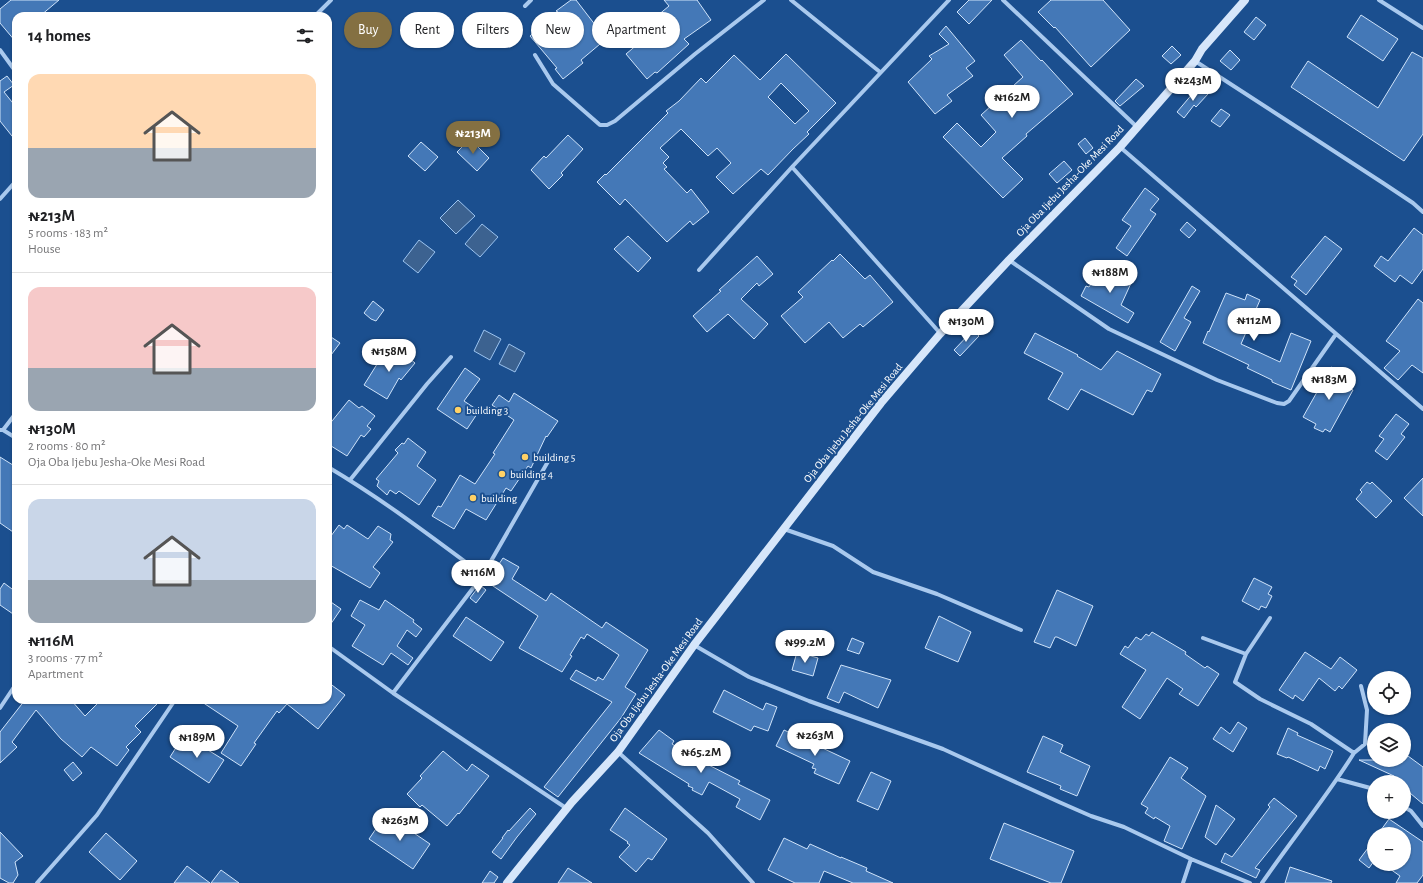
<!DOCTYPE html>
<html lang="en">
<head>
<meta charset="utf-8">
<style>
	body { margin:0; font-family:"Alegreya Sans",sans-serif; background:#f2f2f2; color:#202124; height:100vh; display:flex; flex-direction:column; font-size:15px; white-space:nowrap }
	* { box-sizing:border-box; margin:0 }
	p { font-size:13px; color:#757577 }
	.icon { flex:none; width:22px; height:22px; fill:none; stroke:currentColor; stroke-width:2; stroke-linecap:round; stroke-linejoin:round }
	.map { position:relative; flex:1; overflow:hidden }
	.details { position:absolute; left:12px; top:12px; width:320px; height:692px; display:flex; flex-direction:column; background:#fff; border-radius:12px; box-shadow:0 1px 3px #0004 }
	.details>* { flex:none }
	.top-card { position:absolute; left:344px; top:12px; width:380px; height:36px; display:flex; gap:8px }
	.controls { position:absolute; left:1367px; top:671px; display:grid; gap:8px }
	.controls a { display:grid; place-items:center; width:44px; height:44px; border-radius:50%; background:#fff; box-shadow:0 1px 3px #0004; font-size:20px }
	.price { position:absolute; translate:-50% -34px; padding:0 9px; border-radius:14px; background:#fff; color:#222; font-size:13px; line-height:26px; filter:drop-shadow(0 1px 2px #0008) }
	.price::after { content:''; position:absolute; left:50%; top:24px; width:12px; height:9px; margin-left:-6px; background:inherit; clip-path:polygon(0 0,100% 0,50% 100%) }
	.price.selected { background:#847042; color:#fff }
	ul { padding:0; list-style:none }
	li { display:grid; align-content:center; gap:8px; height:212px; padding:0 16px }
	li+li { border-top:1px solid #e0e0e0 }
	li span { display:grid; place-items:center; height:124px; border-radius:12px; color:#555 }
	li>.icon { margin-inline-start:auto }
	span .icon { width:72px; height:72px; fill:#fffc; stroke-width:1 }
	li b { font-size:17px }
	h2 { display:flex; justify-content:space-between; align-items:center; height:48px; padding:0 16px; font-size:17px }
	.pill { padding:0 14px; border-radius:18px; background:#fff; box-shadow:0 1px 3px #0004; font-size:14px; line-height:36px }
	.pill.selected { background:#847042; color:#fff }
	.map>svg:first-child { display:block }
	.water { fill:#3c6290; stroke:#9cc4f0 }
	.building { fill:#4478b7; stroke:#cfe3fa; fill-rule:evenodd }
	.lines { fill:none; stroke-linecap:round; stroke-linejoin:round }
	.street { stroke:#a9c9ee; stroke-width:4 }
	.secondary { stroke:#d6e6fa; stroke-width:8 }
	.poi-dot { fill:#ffd166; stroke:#1b4f8f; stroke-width:1.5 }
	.labels { text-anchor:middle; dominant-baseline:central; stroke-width:4; stroke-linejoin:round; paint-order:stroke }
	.street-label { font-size:11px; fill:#fff; stroke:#1b4f8f }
	.poi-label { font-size:11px; fill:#fff; stroke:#1b4f8f; text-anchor:start }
</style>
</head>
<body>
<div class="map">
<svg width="1423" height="883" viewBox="0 0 1423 883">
	<rect width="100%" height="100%" fill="#1b4f8f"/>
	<path class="water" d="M458 200 475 216 456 234 440 218Z
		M482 224 498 237 480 257 465 244Z
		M419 240 435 252 418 273 403 261Z
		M484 330 501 339 490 360 474 351Z
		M509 344 525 353 515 372 499 364Z"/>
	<path class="building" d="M11 0H59L40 16H16V42L0 23V9Z
		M571 0H576L606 39 581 60 583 63 563 79 555 69 557 68 530 36 558 12 556 11Z
		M664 0H697L711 20 684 39 689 44 657 73 655 72 647 79 626 54 651 33 645 26 669 6Z
		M969 0H992L969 24 957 12Z
		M1051 0H1103L1130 30 1091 67 1055 27 1054 28 1038 12Z
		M1361 15 1398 39 1383 61 1347 37Z
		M1256 17 1266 25 1254 40 1244 32Z
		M946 26 975 61 966 68 973 76 947 95 952 101 935 114 908 82 932 59 929 56 949 44 939 34Z
		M1021 40 1041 61 1042 60 1073 94 1026 134 1027 136 1002 158 1023 179 1003 198 943 137 957 123 981 147 996 132 981 115 1023 77 1004 55Z
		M1172 46 1181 55 1171 64 1162 56Z
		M1230 50 1240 60 1231 70 1220 61Z
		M1412 52 1423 58V134L1404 161 1291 87 1308 61 1378 108Z
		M786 54 836 103 807 132 809 134 793 149 768 175 761 169 733 194 716 177 731 163 717 148 708 156 681 129 660 148 669 157 663 163 667 167 664 169 687 193 691 189 709 212 693 225 690 221 667 242 625 199 620 205 597 182 605 174 606 175 668 113 666 111 679 101 701 78 706 83 734 55 760 80ZM781 83 809 111 795 124 768 97Z
		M7 76 14 85 4 92 16 107V141L0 121V81Z
		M1136 79 1144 86 1120 106 1115 101Z
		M1199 86 1208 94 1196 107 1194 105 1184 118 1177 112Z
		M1221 109 1230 115 1220 127 1211 121Z
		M568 135 583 149 561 173 563 175 549 189 531 170 544 156 546 158Z
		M1085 138 1093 148 1086 154 1078 144Z
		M470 139 489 158 477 171 457 152Z
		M421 142 438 157 425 171 408 156Z
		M1064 161 1072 170 1057 183 1049 174Z
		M1145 188 1159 199 1150 210 1156 214 1127 256 1116 248 1131 226 1122 220Z
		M1187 222 1196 230 1189 238 1180 230Z
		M1414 228 1423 235V269L1412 284 1400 275 1395 282 1374 266 1381 256 1388 261Z
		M628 236 651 258 638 272 614 249Z
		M1325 236 1342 249 1306 295 1294 285 1297 281 1291 277Z
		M840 254 865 279 870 275 893 302 863 327 860 324 843 338 829 322 805 343 781 316 803 297 798 292 832 260 833 261Z
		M757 256 773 274 759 286 757 283 741 299 768 324 754 339 728 314 707 332 693 316 721 291 719 290Z
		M1110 268 1132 281 1121 305 1134 313 1128 323 1081 296 1086 286 1089 287 1099 272 1105 276Z
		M1192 286 1200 291 1184 318 1191 322 1175 351 1160 342Z
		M1226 293 1245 300 1247 294 1260 300 1241 344 1280 362 1291 333 1311 341 1291 390 1272 382V380L1247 368 1249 365 1203 343 1208 331 1209 332Z
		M1418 299 1423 303V373L1412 365 1398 380 1384 368 1400 351 1386 341Z
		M373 301 384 310 376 321 371 319 364 313Z
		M973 330 979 336 960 356 954 350Z
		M1035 333 1078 355 1077 356 1101 370 1117 351 1161 374 1152 392 1147 390 1133 415 1081 389 1068 410 1048 399 1063 373 1024 353Z
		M328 335 340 343 328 359Z
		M396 347 415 363 401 380 399 378 387 399 364 385 384 353 389 356Z
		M1331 367 1342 373 1340 375 1352 382 1349 388 1353 390 1330 432 1325 429 1323 432 1314 428 1316 424 1303 417Z
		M465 368 480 379 464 401 479 411 467 429 437 409Z
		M514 393 558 421 547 437 546 436 531 468 528 466 511 491 506 488 486 520 466 509 454 529 432 516 438 506 441 507 460 475 475 484 495 454 493 453 514 420 492 405 499 395 509 402Z
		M349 400 359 408 362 406 375 416 367 426 371 429 364 437 361 435 347 456 328 444V426Z
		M1396 414 1409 424 1401 434 1405 437 1387 460 1375 451 1384 439 1379 436Z
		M408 438 426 452 417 466 436 480 419 505 399 491 396 494 390 490 387 495 377 486 379 481 376 479 398 453 395 450 402 443 404 444Z
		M0 457 16 467V534L0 523Z
		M1423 478V516L1404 498Z
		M1367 482 1370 484 1372 482 1392 501 1376 518 1356 499 1362 492 1360 490Z
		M339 525 344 529 347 525 368 539 378 526 391 534 390 540 393 542 373 567 380 573 370 588 328 564V540Z
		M503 558 519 567 512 579 546 601 551 593 602 628 606 622 648 650 625 687 636 694 621 718 558 797 544 787 612 702 570 679 576 670 596 681 598 677 603 680 619 655 587 634 584 639 581 637 570 655 572 656 562 672 519 648 538 616 487 582Z
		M1254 578 1272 587 1268 594 1272 596 1266 608 1261 606 1259 610 1242 601Z
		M4 583 16 592V616L0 605V589Z
		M480 585 486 590 476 603 470 598Z
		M1057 590 1093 606 1076 646 1057 637H1055L1050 648 1034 642Z
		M328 600 341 609 328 628Z
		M360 600 379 610 385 600 414 620 413 622 422 629 416 637 407 630 397 646 413 658 408 665 391 653 383 665 352 646 365 625 351 616Z
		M939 616 971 632 958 662 925 648Z
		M466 617 504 642 491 661 453 636Z
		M1152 632 1186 652 1185 654 1205 668 1207 666 1219 674 1198 706 1179 694 1183 689 1167 678 1140 719 1122 707 1146 670 1120 654 1125 646 1128 648 1136 637 1141 640 1146 634 1149 636Z
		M852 638 864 643 859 654 847 650Z
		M797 652 818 658 813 676 792 670Z
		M1305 652 1331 669 1340 657 1357 670 1342 689 1339 686 1335 691 1319 678 1303 701 1295 695 1293 699 1279 690Z
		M841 665 891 680 878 708 844 692 839 703 827 698Z
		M328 682 345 695 318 729 287 704 279 713 277 711 254 743 256 744 241 766 221 753 238 726 199 700H328Z
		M724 690 763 710 766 703 777 707 768 731 754 726 751 731 713 712Z
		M25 700H71L85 716 101 700H161L135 726 141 732 126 747 129 750 117 766 91 747 82 757 61 739 36 710 12 742 17 747 0 763V732Z
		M1238 722 1247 728 1233 752 1213 739 1221 727 1230 734Z
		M1288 728 1298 733 1297 735 1333 751 1325 769 1320 766 1318 771 1288 757 1287 758 1277 754Z
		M659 730 674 741 672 744 695 758 740 781 738 784 770 800 760 820 736 807 740 799 709 782 702 795 692 790 693 788 688 786 689 784 639 753Z
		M784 730 850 761 839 784 814 773 816 769 812 768 814 764 776 746Z
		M184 735 224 760 209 783 170 757Z
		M1043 736 1063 745 1060 752 1090 766 1077 796 1060 789 1061 786 1027 772Z
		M443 751 467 771 472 764 489 776 459 814 458 813 447 826 422 805 420 807 407 794 422 778 420 776Z
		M1408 756 1423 767V804L1404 788V782H1390L1394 776 1359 760H1405Z
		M1170 757 1188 768 1181 778 1206 796 1182 849 1164 841 1170 826 1155 817 1154 819 1145 813 1148 808 1141 804Z
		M73 762 82 773 73 781 64 770Z
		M871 772 891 781 878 810 857 801Z
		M1274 798 1297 816 1255 868 1260 870 1256 878 1221 862 1225 853 1232 857 1270 807 1268 805Z
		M1216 805 1235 819 1216 845 1205 837Z
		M530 808 536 814 517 837 501 859 492 852 503 838H502L508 830 509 831Z
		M625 808 667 839 652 860 648 858 636 872 619 857 630 845 627 843 628 842 610 830Z
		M386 814 430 844 413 869 369 839Z
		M1389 819 1423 842V875L1417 883H1396L1400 876 1383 864H1404V834H1378Z
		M1004 823 1074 851 1061 883H1051L990 859Z
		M0 832 23 856 15 862 18 875 13 883H9L0 878Z
		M106 833 137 861 120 880 89 852Z
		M784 838 807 849 810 844 841 858V857L867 868 866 871 893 883H853L824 871 819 883H795L768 870Z
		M1374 840V861L1369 868 1359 860Z
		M187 866 210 883H174Z
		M1290 867 1332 881 1331 883H1285Z
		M568 868 592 883H558Z
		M221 870 239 883H211Z
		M490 871 498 877 494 883H482Z"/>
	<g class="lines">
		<path class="street" d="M791 0 880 72
			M1003 0 1137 127
			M1379 0 1423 28
			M525 6 531 0
			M317 14 331 0
			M0 50 16 72
			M535 55 553 84 600 125H607L615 121 695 54 764 0
			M1195 61 1383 183 1413 203 1423 212
			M1120 147 1423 409
			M0 199 16 181
			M1009 260 1109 329 1217 380 1277 403 1284 404 1289 401 1336 334
			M699 270 792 167
			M940 333 792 167 949 0
			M0 430H3L16 438
			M3 430 16 413
			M328 467C382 499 432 537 483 575L393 693
			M350 480 427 384 451 357
			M784 529 833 546 873 572 937 594 1021 630
			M483 575 550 458
			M1203 638 1246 654
			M694 645 749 677 809 701 943 749 1059 802 1091 816 1124 827 1191 859 1250 883
			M328 646 393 693 566 808
			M0 708 16 684
			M618 752 708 833 753 883
			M1354 753 1365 744 1367 710 1361 686
			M1337 779 1374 789
			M1404 807 1411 811 1423 826
			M37 883 97 815 175 700
			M1183 883 1191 859
			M1262 883C1292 839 1326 798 1354 753L1311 724 1260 699 1235 682 1246 654 1270 618"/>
		<path class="secondary" d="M507 883 572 802 618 752 694 645 881 403 940 334 1009 260 1120 147 1195 61 1202 49 1245 0"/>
	</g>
	<g class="poi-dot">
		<circle cx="458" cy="410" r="4"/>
		<circle cx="525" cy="457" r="4"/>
		<circle cx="502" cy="474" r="4"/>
		<circle cx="473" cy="498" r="4"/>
	</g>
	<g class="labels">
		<g class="street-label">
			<text transform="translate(1070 181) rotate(-46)">Oja Oba Ijebu Jesha-Oke Mesi Road</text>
			<text transform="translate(853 423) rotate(-51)">Oja Oba Ijebu Jesha-Oke Mesi Road</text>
			<text transform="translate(656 680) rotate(-54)">Oja Oba Ijebu Jesha-Oke Mesi Road</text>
		</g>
		<g class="poi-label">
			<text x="466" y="410">building 3</text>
			<text x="533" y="457">building 5</text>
			<text x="510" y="474">building 4</text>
			<text x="481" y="498">building</text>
		</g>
	</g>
</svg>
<div class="controls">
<a><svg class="icon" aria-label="locate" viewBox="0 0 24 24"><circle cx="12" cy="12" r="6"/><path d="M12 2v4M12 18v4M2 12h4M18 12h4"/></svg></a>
<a><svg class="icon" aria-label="layers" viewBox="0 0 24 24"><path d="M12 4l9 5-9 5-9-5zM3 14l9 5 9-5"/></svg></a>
<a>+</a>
<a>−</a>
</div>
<b class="price" style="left:1193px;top:102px">₦243M</b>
<b class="price" style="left:1012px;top:119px">₦162M</b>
<b class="price selected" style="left:473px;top:155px">₦213M</b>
<b class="price" style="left:1110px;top:294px">₦188M</b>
<b class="price" style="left:1254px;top:342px">₦112M</b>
<b class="price" style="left:966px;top:343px">₦130M</b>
<b class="price" style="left:389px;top:373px">₦158M</b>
<b class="price" style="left:1329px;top:401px">₦183M</b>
<b class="price" style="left:478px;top:594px">₦116M</b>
<b class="price" style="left:805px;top:664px">₦99.2M</b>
<b class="price" style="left:815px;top:757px">₦263M</b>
<b class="price" style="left:197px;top:759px">₦189M</b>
<b class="price" style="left:701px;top:774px">₦65.2M</b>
<b class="price" style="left:400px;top:842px">₦263M</b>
<div class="top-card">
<a class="pill selected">Buy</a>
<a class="pill">Rent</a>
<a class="pill">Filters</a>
<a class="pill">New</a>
<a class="pill">Apartment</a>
</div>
<section class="details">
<h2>14 homes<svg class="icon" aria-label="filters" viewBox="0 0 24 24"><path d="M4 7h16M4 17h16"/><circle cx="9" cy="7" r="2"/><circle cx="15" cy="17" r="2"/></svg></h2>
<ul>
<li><span style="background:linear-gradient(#ffd9b3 60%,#9aa5b1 0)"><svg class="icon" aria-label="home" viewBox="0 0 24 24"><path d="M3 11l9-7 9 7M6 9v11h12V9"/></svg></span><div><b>₦213M</b><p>5 rooms · 183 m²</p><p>House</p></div></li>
<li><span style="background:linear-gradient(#f6c9c9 65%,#9aa5b1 0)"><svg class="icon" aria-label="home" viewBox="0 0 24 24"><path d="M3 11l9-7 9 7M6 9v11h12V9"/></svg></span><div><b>₦130M</b><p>2 rooms · 80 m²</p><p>Oja Oba Ijebu Jesha-Oke Mesi Road</p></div></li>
<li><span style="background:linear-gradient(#c9d6e8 65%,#9aa5b1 0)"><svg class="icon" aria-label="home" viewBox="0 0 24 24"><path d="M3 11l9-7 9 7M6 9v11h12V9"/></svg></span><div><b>₦116M</b><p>3 rooms · 77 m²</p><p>Apartment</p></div></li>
</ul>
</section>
</div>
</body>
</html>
